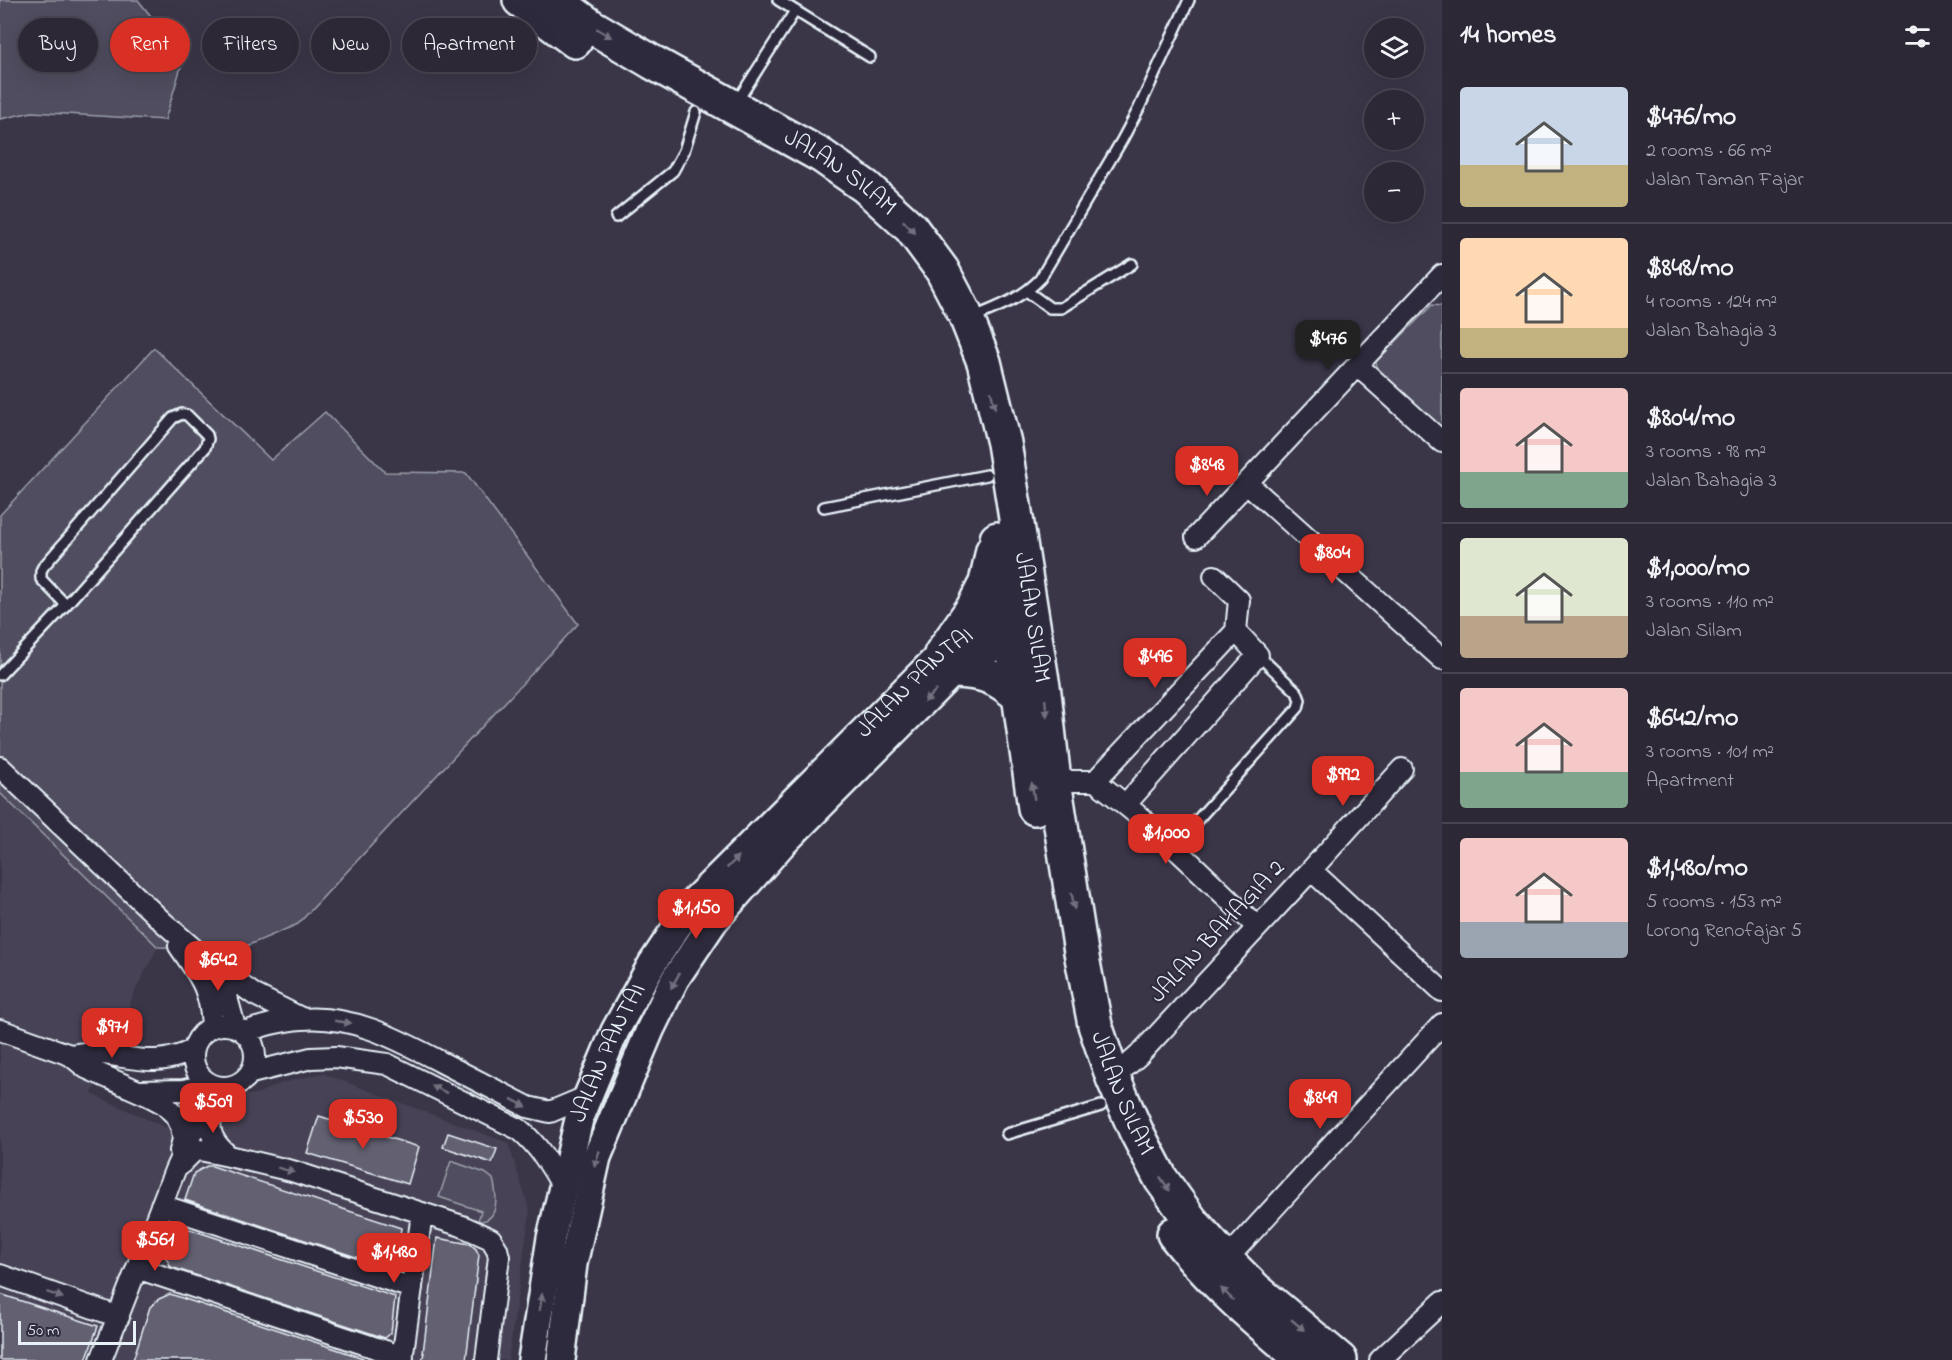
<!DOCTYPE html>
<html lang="en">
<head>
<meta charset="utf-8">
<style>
	body { margin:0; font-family:"Indie Flower",sans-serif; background:#383442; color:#f1f3f6; height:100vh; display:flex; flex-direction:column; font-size:22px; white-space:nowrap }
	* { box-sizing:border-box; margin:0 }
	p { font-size:20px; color:#a6a6ad }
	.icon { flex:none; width:33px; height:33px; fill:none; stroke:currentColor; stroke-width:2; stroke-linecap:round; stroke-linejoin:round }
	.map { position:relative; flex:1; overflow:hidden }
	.side { display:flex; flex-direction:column; background:#2c2836; width:510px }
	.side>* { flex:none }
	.guide { position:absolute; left:18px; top:18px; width:570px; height:54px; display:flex; gap:12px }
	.buttons { position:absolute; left:1364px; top:18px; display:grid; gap:12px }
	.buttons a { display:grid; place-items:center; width:60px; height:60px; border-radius:50%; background:#2c2836; box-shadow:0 6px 24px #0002,0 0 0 2px #484451; font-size:30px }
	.scale { position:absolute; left:18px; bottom:15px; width:118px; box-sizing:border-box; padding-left:6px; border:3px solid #e8f1f8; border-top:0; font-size:16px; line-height:21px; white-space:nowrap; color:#e8f1f8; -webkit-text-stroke:4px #2f2a3d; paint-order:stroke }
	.price { position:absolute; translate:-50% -51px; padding:0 14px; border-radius:12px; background:#d93025; color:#fff; font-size:20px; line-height:39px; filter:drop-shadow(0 2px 3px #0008) }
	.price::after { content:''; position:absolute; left:50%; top:36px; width:18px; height:14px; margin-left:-9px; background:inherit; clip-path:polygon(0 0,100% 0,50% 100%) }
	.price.active { background:#222; color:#fff }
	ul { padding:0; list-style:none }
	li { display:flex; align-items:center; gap:18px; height:150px; padding:0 18px }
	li+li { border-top:2px solid #484451 }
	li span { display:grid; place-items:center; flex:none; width:168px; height:120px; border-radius:6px; color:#555 }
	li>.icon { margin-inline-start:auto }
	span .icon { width:72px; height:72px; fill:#fffc; stroke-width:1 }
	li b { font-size:26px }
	h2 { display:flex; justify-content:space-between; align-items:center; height:72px; padding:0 18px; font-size:26px }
	.chip { padding:0 21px; border-radius:27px; background:#2c2836; box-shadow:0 6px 24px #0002,0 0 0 2px #484451; font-size:21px; line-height:54px }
	.chip.active { background:#d93025; color:#fff }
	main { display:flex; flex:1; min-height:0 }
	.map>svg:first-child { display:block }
	.built { fill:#464354 }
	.green { fill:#504e5f; stroke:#9ca0ac; stroke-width:1.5 }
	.building { fill:#636171; stroke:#e8f1f8; stroke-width:1.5 }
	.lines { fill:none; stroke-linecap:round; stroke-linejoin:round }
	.lane-casing { stroke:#e8f1f8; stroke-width:14 }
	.street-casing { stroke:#e8f1f8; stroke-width:24 }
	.secondary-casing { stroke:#e8f1f8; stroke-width:32 }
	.highway-casing { stroke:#e8f1f8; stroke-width:38 }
	.lane { stroke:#2f2a3d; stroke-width:9 }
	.street { stroke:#2f2a3d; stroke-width:20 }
	.secondary { stroke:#2f2a3d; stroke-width:27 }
	.highway { stroke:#2f2a3d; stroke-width:33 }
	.oneway { fill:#70707e }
	.labels { text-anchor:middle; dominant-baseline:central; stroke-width:4.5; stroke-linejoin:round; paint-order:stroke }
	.street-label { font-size:24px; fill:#e8f1f8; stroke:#2f2a3d }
</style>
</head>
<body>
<main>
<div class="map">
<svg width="1442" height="1360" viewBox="0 0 1442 1360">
	<rect width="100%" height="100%" fill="#3a3648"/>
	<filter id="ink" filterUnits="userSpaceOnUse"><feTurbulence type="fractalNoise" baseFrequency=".0167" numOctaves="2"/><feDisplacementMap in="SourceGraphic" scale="12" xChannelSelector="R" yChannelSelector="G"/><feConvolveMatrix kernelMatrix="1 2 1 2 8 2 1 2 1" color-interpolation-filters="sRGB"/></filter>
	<g filter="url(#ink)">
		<path class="built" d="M0 793 158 947 137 987 92 1094 167 1128 187 1104 256 1094 282 1083 322 1073 508 1143 530 1211 508 1360H0Z"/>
		<path class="green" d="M0 0H138L184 57 165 120 32 112 0 119Z
			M1432 305 1442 306V431L1378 373 1376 362Z
			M154 348 271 460 325 412 385 472 466 473 578 624 298 924 237 950 158 947 0 793V515Z
			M451 1161 485 1173 493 1179C497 1195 500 1222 478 1221L481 1211 439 1197Z"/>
		<path class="building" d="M319 1116 419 1147 408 1184 307 1153Z
			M448 1133 497 1149 492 1163 443 1147Z
			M207 1166H212L401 1228 395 1270 185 1200 194 1173Z
			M174 1224 395 1297 391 1333 385 1338 171 1267 164 1254Z
			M437 1238 470 1244 476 1249 479 1255 466 1360H422L424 1353H423Z
			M0 1294 98 1326 86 1360H0Z
			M170 1294 363 1358 362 1360H133L150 1307 159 1299Z"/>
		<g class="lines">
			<g class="lane-casing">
				<path id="lane" d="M778 0 870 57
					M736 103 795 11
					M616 217 673 171 684 151 696 112
					M1028 292 1050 308H1061L1132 264
					M972 318C997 307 1021 299 1040 279L1122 140 1139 108 1189 0
					M824 507 987 475
					M0 675 66 605 205 448 208 439 207 435 187 415 182 414 173 418 43 567 41 571V579L66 605
					M1174 846 1298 708 1300 700 1297 692 1258 655
					M1007 1134 1101 1106"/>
			</g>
			<g class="street-casing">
				<path id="street" d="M1358 366 1442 442
					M1247 483 1442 659
					M1196 537 1442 275
					M0 767 163 922 211 964 255 995 303 1019
					M1054 781H1095L1236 631 1239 600 1214 576
					M1095 781C1154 825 1205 876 1257 927
					M1126 804 1258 655 1236 631
					M1311 870 1402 769
					M179 946C200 977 210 987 212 1027
					M212 967 226 994 235 1027
					M193 1056a31 31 0 1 1 62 0a31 31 0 1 1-62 0Z
					M0 1030 70 1055 86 1068 147 1095 164 1104 175 1115 181 1126 183 1139 180 1151
					M244 1032C263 1026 282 1020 302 1019 354 1015 397 1039 441 1062 470 1077 499 1092 528 1107L550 1112 588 1096
					M70 1055C77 1054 85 1052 93 1053 132 1056 154 1069 193 1050
					M251 1073 311 1058 336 1057 387 1064 520 1130C539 1146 551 1166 563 1187
					M1113 1078 1138 1056 1311 870 1442 991
					M140 1091 184 1090 209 1084
					M229 1156C197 1130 211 1111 234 1086
					M175 1170 194 1151 200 1150 229 1156 292 1171 462 1226 491 1239 497 1249 499 1257 486 1360
					M161 1205 412 1288
					M1226 1260 1442 1024
					M137 1268 403 1357
					M0 1275 119 1317
					M101 1360 175 1170 203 1109 209 1084
					M402 1360 422 1213
					M1380 1360 1442 1302"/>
			</g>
			<g class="secondary-casing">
				<g id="secondary">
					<path id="s1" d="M532 1360 551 1238 580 1115 615 1031 652 964 694 901 941 654 1007 608 1023 604"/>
					<path d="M561 1360 573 1264 597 1157 650 1030 675 979 714 921 781 845 954 671 1011 636 1027 631"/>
				</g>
			</g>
			<g class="highway-casing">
				<g id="highway">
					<path d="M520 0 575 41"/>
					<path id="s2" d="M556 0 591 26 652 62 822 156 866 187 911 228 942 270 965 314 984 362 1004 443 1044 693 1054 781 1081 952 1095 1025 1113 1078 1136 1131 1161 1179 1192 1222 1226 1260 1255 1289 1340 1360"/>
					<path d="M997 539 1035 808"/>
					<path d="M941 654 973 608 986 583 993 550"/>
					<path d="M954 671C984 672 997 677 1019 696"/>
					<path d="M1174 1234C1212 1283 1256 1320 1303 1360"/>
				</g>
			</g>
			<use href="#lane" class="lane"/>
			<use href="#street" class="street"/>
			<use href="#secondary" class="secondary"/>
			<use href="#highway" class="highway"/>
		</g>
		<defs><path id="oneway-solid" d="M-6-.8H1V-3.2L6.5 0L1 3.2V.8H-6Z" transform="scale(1.5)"/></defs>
		<g class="oneway">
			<use href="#oneway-solid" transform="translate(604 33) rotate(31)"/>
			<use href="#oneway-solid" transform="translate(909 227) rotate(47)"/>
			<use href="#oneway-solid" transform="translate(993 400) rotate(76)"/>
			<use href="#oneway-solid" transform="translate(930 696) rotate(135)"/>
			<use href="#oneway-solid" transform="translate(1046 708) rotate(84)"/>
			<use href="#oneway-solid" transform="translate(1033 791) rotate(-99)"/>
			<use href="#oneway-solid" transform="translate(733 862) rotate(-45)"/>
			<use href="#oneway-solid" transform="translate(1073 901) rotate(81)"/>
			<use href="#oneway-solid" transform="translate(675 981) rotate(119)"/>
			<use href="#oneway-solid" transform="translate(343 1022) rotate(8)"/>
			<use href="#oneway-solid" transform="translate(439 1089) rotate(-153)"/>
			<use href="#oneway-solid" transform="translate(519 1103) rotate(27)"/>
			<use href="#oneway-solid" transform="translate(597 1159) rotate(107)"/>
			<use href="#oneway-solid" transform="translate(286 1170) rotate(15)"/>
			<use href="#oneway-solid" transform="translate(1165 1184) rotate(56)"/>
			<use href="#oneway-solid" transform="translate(1227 1294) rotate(-136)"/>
			<use href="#oneway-solid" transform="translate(55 1295) rotate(19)"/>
			<use href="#oneway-solid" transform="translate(541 1302) rotate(-81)"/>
			<use href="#oneway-solid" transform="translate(1298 1325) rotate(40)"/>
		</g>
	</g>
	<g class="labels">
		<g class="street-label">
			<text stroke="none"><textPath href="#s2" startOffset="333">JALAN SILAM</textPath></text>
			<text stroke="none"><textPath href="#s2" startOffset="837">JALAN SILAM</textPath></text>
			<text stroke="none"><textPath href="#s1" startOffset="804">JALAN PANTAI</textPath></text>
			<text transform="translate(1218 932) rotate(-47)">JALAN BAHAGIA 2</text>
			<text stroke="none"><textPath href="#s1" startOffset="318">JALAN PANTAI</textPath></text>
			<text stroke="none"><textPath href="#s2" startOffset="1323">JALAN SILAM</textPath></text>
		</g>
	</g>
</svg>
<div class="buttons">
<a><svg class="icon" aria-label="layers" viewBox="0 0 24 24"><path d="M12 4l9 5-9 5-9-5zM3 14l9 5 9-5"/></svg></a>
<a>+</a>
<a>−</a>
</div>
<div class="scale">50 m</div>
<b class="price active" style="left:1328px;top:371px">$476</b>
<b class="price" style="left:1207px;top:497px">$848</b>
<b class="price" style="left:1332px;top:585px">$804</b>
<b class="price" style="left:1155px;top:689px">$496</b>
<b class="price" style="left:1343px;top:807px">$992</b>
<b class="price" style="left:1166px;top:865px">$1,000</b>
<b class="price" style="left:696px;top:940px">$1,150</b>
<b class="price" style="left:218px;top:992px">$642</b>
<b class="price" style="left:112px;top:1059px">$971</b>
<b class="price" style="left:1320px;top:1130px">$849</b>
<b class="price" style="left:213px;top:1134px">$509</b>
<b class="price" style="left:363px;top:1150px">$530</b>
<b class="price" style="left:155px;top:1272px">$561</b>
<b class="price" style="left:394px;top:1284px">$1,480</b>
<div class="guide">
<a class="chip">Buy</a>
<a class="chip active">Rent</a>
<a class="chip">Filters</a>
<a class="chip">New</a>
<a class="chip">Apartment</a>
</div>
</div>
<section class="side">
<h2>14 homes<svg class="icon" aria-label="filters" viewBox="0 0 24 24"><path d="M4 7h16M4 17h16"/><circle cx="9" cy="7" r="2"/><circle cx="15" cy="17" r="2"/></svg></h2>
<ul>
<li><span style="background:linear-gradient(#c9d6e8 65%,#c2b280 0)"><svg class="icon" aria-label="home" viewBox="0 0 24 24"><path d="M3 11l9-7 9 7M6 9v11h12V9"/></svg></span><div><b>$476/mo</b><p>2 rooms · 66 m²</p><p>Jalan Taman Fajar</p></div></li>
<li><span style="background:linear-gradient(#ffd9b3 75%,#c2b280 0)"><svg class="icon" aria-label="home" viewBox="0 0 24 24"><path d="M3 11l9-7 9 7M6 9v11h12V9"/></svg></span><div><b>$848/mo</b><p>4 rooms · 124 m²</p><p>Jalan Bahagia 3</p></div></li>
<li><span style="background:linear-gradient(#f6c9c9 70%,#7fa58c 0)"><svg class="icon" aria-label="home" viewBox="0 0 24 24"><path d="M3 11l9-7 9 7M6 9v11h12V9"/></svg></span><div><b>$804/mo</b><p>3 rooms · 98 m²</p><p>Jalan Bahagia 3</p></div></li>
<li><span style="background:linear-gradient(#dfe7d0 65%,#b9a48a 0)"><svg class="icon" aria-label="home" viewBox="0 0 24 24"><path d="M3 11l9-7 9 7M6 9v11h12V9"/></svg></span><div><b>$1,000/mo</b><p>3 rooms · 110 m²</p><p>Jalan Silam</p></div></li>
<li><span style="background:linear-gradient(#f6c9c9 70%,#7fa58c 0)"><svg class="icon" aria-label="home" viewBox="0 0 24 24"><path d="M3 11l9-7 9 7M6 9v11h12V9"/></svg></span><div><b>$642/mo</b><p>3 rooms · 101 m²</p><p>Apartment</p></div></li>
<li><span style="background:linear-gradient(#f6c9c9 70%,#9aa5b1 0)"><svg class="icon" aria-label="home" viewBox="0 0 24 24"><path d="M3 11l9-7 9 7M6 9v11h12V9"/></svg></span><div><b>$1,480/mo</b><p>5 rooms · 153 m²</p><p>Lorong Renofajar 5</p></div></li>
</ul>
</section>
</main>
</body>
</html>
